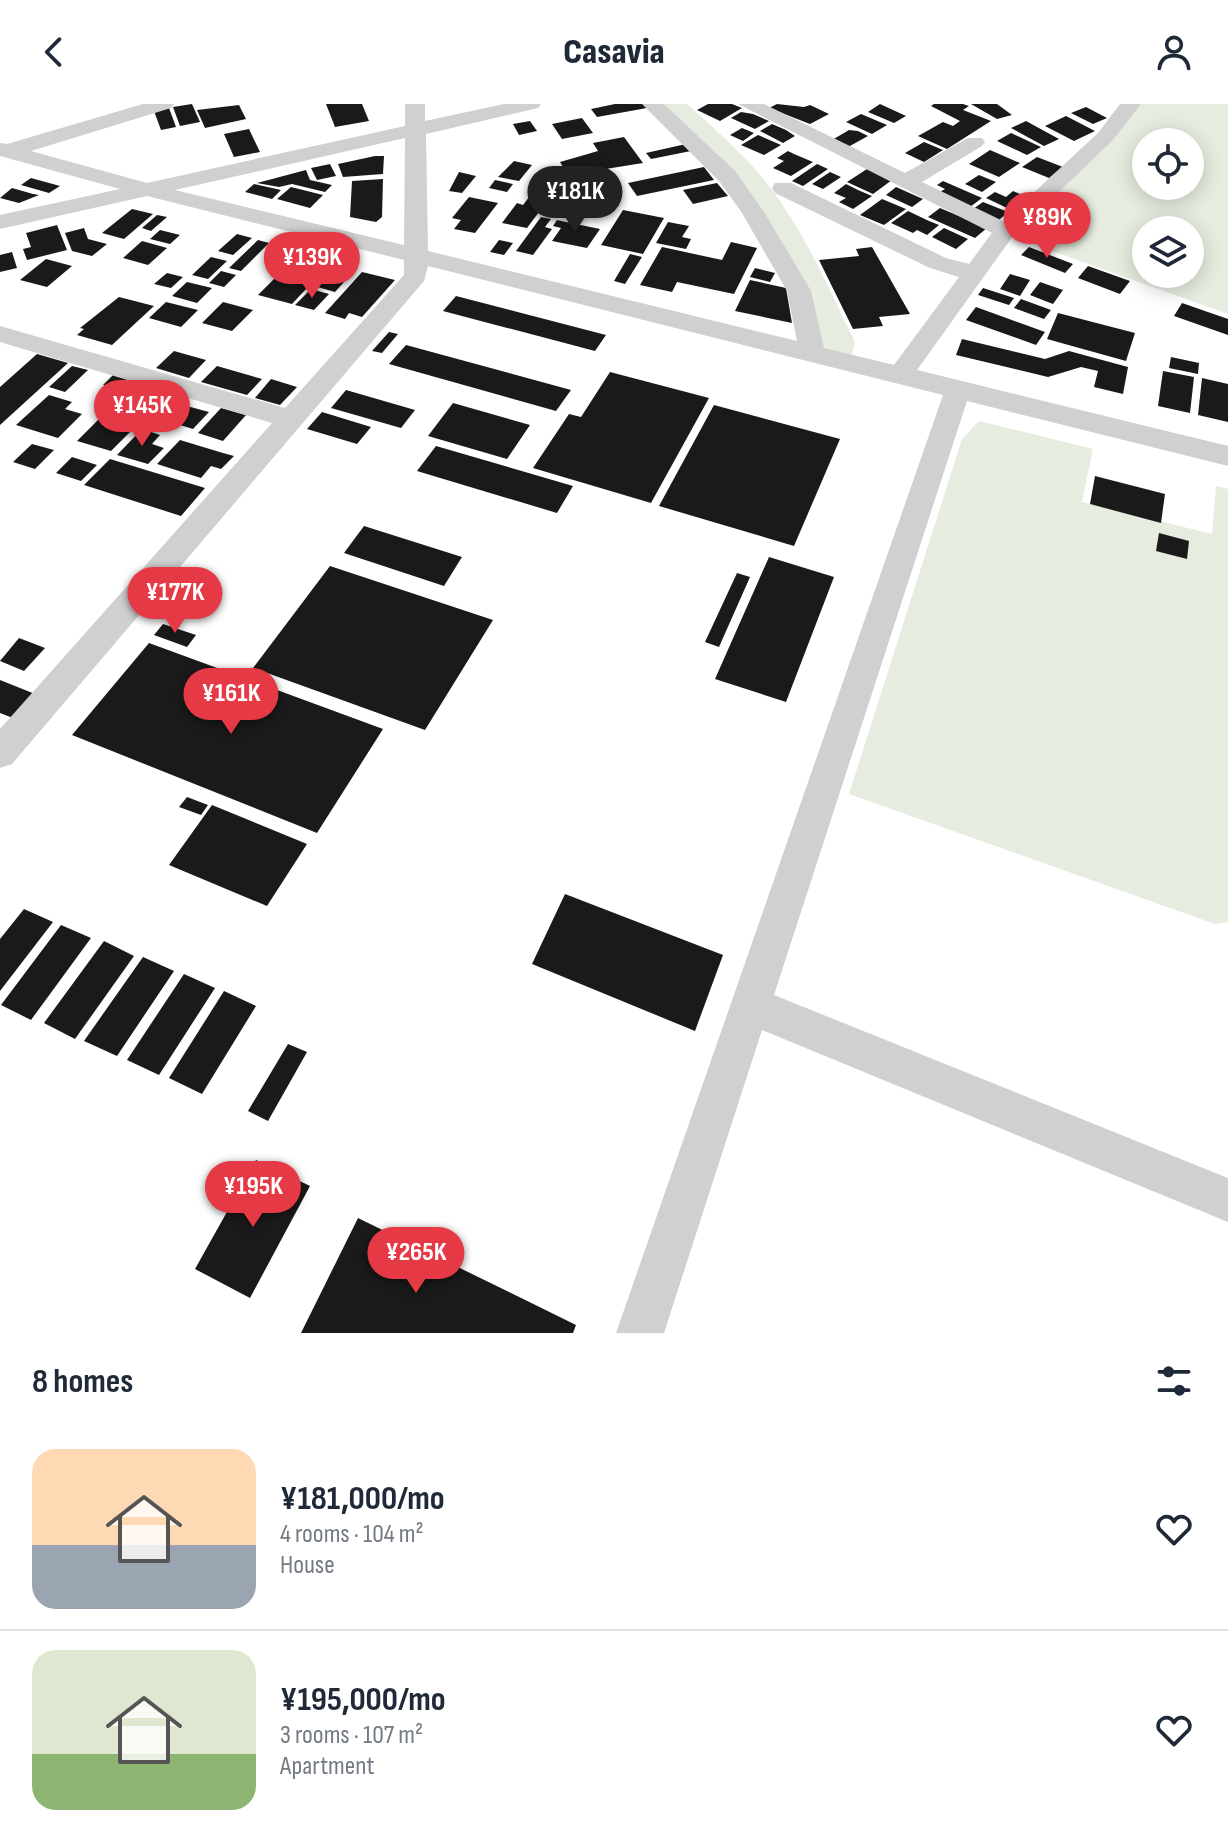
<!DOCTYPE html>
<html lang="en">
<head>
<meta charset="utf-8">
<style>
	body { margin:0; font-family:"Sofia Sans Condensed",sans-serif; background:#f6f6f7; color:#1f2937; height:100vh; display:flex; flex-direction:column; font-size:30px; white-space:nowrap }
	* { box-sizing:border-box; margin:0 }
	p { font-size:26px; color:#747a83 }
	.icon { flex:none; width:44px; height:44px; fill:none; stroke:currentColor; stroke-width:2; stroke-linecap:round; stroke-linejoin:round }
	.map { position:relative; height:1229px; overflow:hidden }
	.panel { display:flex; flex-direction:column; background:#fff; flex:1 }
	.panel>* { flex:none }
	.tools { position:absolute; left:1132px; top:24px; display:grid; gap:16px }
	.tools a { display:grid; place-items:center; width:72px; height:72px; border-radius:50%; background:#fff; box-shadow:0 4px 20px #0003; font-size:40px }
	.price { position:absolute; translate:-50% -68px; padding:0 18px; border-radius:28px; background:#e63946; color:#fff; font-size:26px; line-height:52px; filter:drop-shadow(0 2px 4px #0008) }
	.price::after { content:''; position:absolute; left:50%; top:48px; width:24px; height:18px; margin-left:-12px; background:inherit; clip-path:polygon(0 0,100% 0,50% 100%) }
	.price.selected { background:#222; color:#fff }
	ul { padding:0; list-style:none }
	li { display:flex; align-items:center; gap:24px; height:200px; padding:0 32px }
	li+li { border-top:2px solid #e0e1e3 }
	li span { display:grid; place-items:center; flex:none; width:224px; height:160px; border-radius:24px; color:#555 }
	li>.icon { margin-inline-start:auto }
	span .icon { width:96px; height:96px; fill:#fffc; stroke-width:1 }
	li b { font-size:34px }
	h2 { display:flex; justify-content:space-between; align-items:center; height:96px; padding:0 32px; font-size:34px }
	header { display:flex; justify-content:space-between; align-items:center; height:104px; padding:0 32px; background:#fff; font-size:36px; font-weight:800 }
	.map>svg:first-child { display:block }
	.green { fill:#e6ecdf; fill-rule:evenodd }
	.building { fill:#1a1a1a }
	.lines { fill:none; stroke-linecap:round; stroke-linejoin:round }
	.minor { fill:#d0d0d0; fill-rule:evenodd }
</style>
</head>
<body>
<header><svg class="icon" aria-label="back" viewBox="0 0 24 24"><path d="M15 5l-7 7 7 7"/></svg>Casavia<svg class="icon" aria-label="person" viewBox="0 0 24 24"><circle cx="12" cy="8" r="4"/><path d="M4 21q1-7 8-7t8 7"/></svg></header>
<div class="map">
<svg width="1228" height="1229" viewBox="0 0 1228 1229">
	<rect width="100%" height="100%" fill="#fff"/>
	<path class="green" d="M652 0H687C716 26 745 51 769 82 805 129 829 185 855 238L850 258 812 249 807 219 753 108Z
		M1141 0H1228V210L1013 133ZM1146 38H1190V82H1146ZM1146 126H1190V170H1146Z
		M979 317 1093 345 1082 398 1212 430 1216 382 1228 385V818L1215 820 849 690 962 335Z"/>
	<path class="building" d="M192 0 200 18 180 22 173 3Z
		M326 0H362L369 17 335 23Z
		M615 0H644L647 4 597 13 591 5Z
		M708 0H732L742 4 720 17 697 6Z
		M777 0 804 3 810 1 829 10 810 20 769 4Z
		M880 0 906 12 894 19 868 8Z
		M934 0H963L969 2 963 6 991 17 947 45 918 32 943 18 953 22 960 17 931 2Z
		M971 0H997L1012 11 997 15Z
		M239 1 246 15 205 24 197 6Z
		M1086 3 1107 14 1093 20 1071 9Z
		M169 4 176 23 161 26 154 7Z
		M741 8 753 10 769 17 755 25 731 14Z
		M861 10 887 21 872 30 846 18Z
		M1066 12 1095 27 1074 37 1045 22Z
		M582 14 593 29 562 35 552 20Z
		M530 17 537 27 519 31 513 20Z
		M1026 17 1059 35 1044 42 1011 24Z
		M772 20 786 26 795 32 783 39 760 27Z
		M742 24 754 29 743 37 730 31Z
		M249 25 260 48 234 53 224 30Z
		M849 26 858 27 868 32 848 43 832 36Z
		M1011 29 1041 43 1027 51 997 37Z
		M758 31 781 41 764 51 741 41Z
		M624 33 643 59 568 71 560 58 598 47 593 39Z
		M924 38 943 46 924 58 905 49Z
		M686 40 691 47 651 55 646 49Z
		M990 46 1020 59 999 73 969 60Z
		M788 47 794 50 813 58 791 72 773 64 784 57 777 54Z
		M375 52H384L383 70 343 73 338 60Z
		M1037 53 1063 63 1049 74 1022 63Z
		M514 57 532 61 519 77 498 73Z
		M330 60 336 72 317 76 311 64Z
		M817 60 828 65 803 82 792 77Z
		M704 63 714 76 637 92 628 79Z
		M867 65 892 76 873 90 847 78Z
		M306 66 310 76 332 81 325 88 292 80 279 83 257 79Z
		M459 68 476 72 462 89 449 87Z
		M830 68 841 73 823 85 812 80Z
		M979 71 996 78 982 88 965 80Z
		M31 74 60 82 49 89 21 81Z
		M569 74 609 82 600 95 560 87Z
		M383 75 382 113 376 118 350 113 352 77Z
		M495 76 513 80 507 88 489 84Z
		M943 77 982 94 970 103 938 89 945 85 937 81Z
		M717 79 728 92 693 100 683 86Z
		M254 80 281 86 272 95 245 88Z
		M846 80 858 86 872 92 853 105 839 98 846 94 834 89Z
		M291 83 323 91 310 104 277 95Z
		M896 83 923 95 912 103 886 91Z
		M12 84 33 90 39 91 19 99 0 94Z
		M1013 87 1029 94 1007 104 986 94 995 88 1006 93Z
		M533 88 551 92 527 124 502 119 517 99 523 101Z
		M469 93 498 99 475 129 454 125 461 116 452 114Z
		M882 95 906 105 884 121 860 111Z
		M983 98 1008 108 999 116 973 105Z
		M940 104 987 124 975 134 928 113Z
		M132 105 153 110 124 135 102 129Z
		M623 106 664 114 643 150 601 141Z
		M908 107 929 117 939 121 927 131 917 126 913 129 891 119Z
		M157 111 167 113 151 127 142 124Z
		M541 113 551 115 545 123 552 125 533 151 516 147Z
		M557 116 566 118 600 125 587 144 552 137 561 124 553 122Z
		M668 118 689 122 682 133 691 135 686 145 656 139Z
		M57 121 67 146 27 156 23 145 31 143 26 129Z
		M84 124 88 135 107 140 92 152 72 147 65 129Z
		M944 124 968 135 956 145 932 133Z
		M160 126 180 131 170 140 150 135Z
		M237 130 252 134 233 151 218 147Z
		M258 136 269 139 241 167 229 164Z
		M499 136 513 139 504 151 490 148Z
		M142 137 167 144 148 161 123 154Z
		M731 138 757 144 734 190 677 178 672 188 640 181 662 143 722 156Z
		M872 143 910 210 879 213 883 222 853 225 819 156 859 152 856 145Z
		M1029 143 1073 160 1065 169 1021 151Z
		M12 148 17 164 0 168V151Z
		M630 150 642 153 625 180 614 177Z
		M211 153 227 157 208 175 192 171Z
		M46 155 72 162 47 183 20 176Z
		M287 162 320 170 292 200 258 191Z
		M1088 162 1130 177 1120 190 1078 174Z
		M332 163 352 169 335 188 314 182Z
		M755 164 775 169 770 178 750 173Z
		M221 167 236 171 224 183 209 179Z
		M362 168 395 176 362 213 349 209 345 215 325 209Z
		M167 169 183 173 171 184 154 180Z
		M1010 170 1030 176 1020 192 1000 185Z
		M750 176 786 184 792 219 735 207Z
		M187 178 212 184 197 199 172 192Z
		M1040 178 1063 186 1053 200 1030 191Z
		M983 184 1014 194 1009 201 978 191Z
		M311 185 329 190 314 206 295 201Z
		M456 192 606 231 595 247 443 207Z
		M119 193 154 202 112 241 77 231 84 225 80 224Z
		M1021 195 1051 206 1044 215 1014 204Z
		M166 198 198 206 181 223 149 214Z
		M223 198 253 206 232 227 202 219Z
		M1182 199 1228 215V231L1174 212Z
		M976 203 1045 228 1036 241 966 216Z
		M1058 209 1135 229 1126 257 1047 235Z
		M389 228 398 230 382 249 372 247Z
		M962 235 1045 255 1069 247 1128 263 1123 290 1094 283 1098 267 1081 263 1048 273 956 251Z
		M406 241 571 286 556 307 389 260Z
		M174 247 206 256 189 274 156 264Z
		M37 250 68 259 0 321V283Z
		M1171 253 1199 259 1198 270 1169 264Z
		M72 262 88 266 65 288 49 283Z
		M217 262 262 275 247 291 201 278Z
		M1163 267 1194 273 1190 309 1158 302Z
		M610 268 709 294 651 399 533 364 569 310 581 313Z
		M113 271 128 276 114 284 103 281Z
		M1202 274 1228 280V318L1198 311Z
		M271 275 297 283 280 301 255 294Z
		M346 286 415 306 401 324 331 304Z
		M145 290 161 294 148 307 132 302Z
		M49 291 72 298 65 305 82 310 58 334 16 321Z
		M453 299 530 321 507 355 428 332Z
		M161 301 178 306 183 301 209 308 193 325 151 312Z
		M714 301 840 335 794 442 659 402Z
		M221 304 246 311 223 337 198 329Z
		M322 308 371 323 357 340 307 325Z
		M99 315 115 320 118 316 136 322 111 347 77 337Z
		M142 325 160 331 152 340 164 344 148 360 117 351Z
		M180 336 223 349 234 352 221 365 211 362 201 374 157 360Z
		M32 340 54 346 35 365 13 358Z
		M436 342 573 382 557 409 417 367Z
		M72 353 97 361 81 377 56 369Z
		M110 355 205 384 181 412 84 381Z
		M1095 372 1165 390 1161 419 1090 400Z
		M364 422 462 453 444 482 344 449Z
		M1159 429 1189 437 1187 455 1156 447Z
		M769 453 834 473 786 598 715 575Z
		M330 462 493 516 425 626 253 564Z
		M737 469 750 473 719 543 705 538Z
		M163 520 196 531 187 543 154 531Z
		M19 534 45 544 24 567 0 557Z
		M149 539 383 625 317 729 72 631Z
		M0 576 35 590 13 614 0 609Z
		M187 693 208 701 201 711 179 703Z
		M212 701 307 740 267 802 169 761Z
		M565 790 723 851 695 927 532 860Z
		M24 805 53 818 0 887V835Z
		M61 821 91 834 31 916 1 901Z
		M104 837 134 852 75 935 44 919Z
		M143 853 174 867 117 952 84 937Z
		M184 870 215 884 159 971 127 956Z
		M224 887 256 902 202 990 169 974Z
		M288 940 307 948 268 1017 248 1007Z
		M256 1056 310 1082 250 1194 195 1165Z
		M358 1114 576 1221 573 1229H301Z"/>
	<g class="lines">
		<path class="minor" d="M143 0H174L171 4 31 47 147 79 405 22V0H425V17L504 0H541L538 4 426 30 428 147 797 237 787 187 742 109 719 77 642 0H664L735 67 764 108 811 187 824 244 894 261 959 173 930 164 775 89 772 84 775 79H791L946 154 969 160 992 129 738 0H764L905 69 968 34H982L985 38 982 42 922 78 1003 117 1098 29 1120 0H1141L1112 37 1013 132 917 266 1228 342V362L967 297 774 891 1228 1074V1118L762 926 664 1229H616L943 291 428 162 424 177 12 660 0 664V625L272 319 0 238V222L285 304 404 171V156L147 92 0 125V111L120 85 0 52V39L7 40ZM405 34 404 141 175 86Z"/>
	</g>
</svg>
<div class="tools">
<a><svg class="icon" aria-label="locate" viewBox="0 0 24 24"><circle cx="12" cy="12" r="6"/><path d="M12 2v4M12 18v4M2 12h4M18 12h4"/></svg></a>
<a><svg class="icon" aria-label="layers" viewBox="0 0 24 24"><path d="M12 4l9 5-9 5-9-5zM3 14l9 5 9-5"/></svg></a>
</div>
<b class="price selected" style="left:575px;top:130px">¥181K</b>
<b class="price" style="left:1047px;top:156px">¥89K</b>
<b class="price" style="left:312px;top:196px">¥139K</b>
<b class="price" style="left:142px;top:344px">¥145K</b>
<b class="price" style="left:175px;top:531px">¥177K</b>
<b class="price" style="left:231px;top:632px">¥161K</b>
<b class="price" style="left:253px;top:1125px">¥195K</b>
<b class="price" style="left:416px;top:1191px">¥265K</b>
</div>
<section class="panel">
<h2>8 homes<svg class="icon" aria-label="filters" viewBox="0 0 24 24"><path d="M4 7h16M4 17h16"/><circle cx="9" cy="7" r="2"/><circle cx="15" cy="17" r="2"/></svg></h2>
<ul>
<li><span style="background:linear-gradient(#ffd9b3 60%,#9aa5b1 0)"><svg class="icon" aria-label="home" viewBox="0 0 24 24"><path d="M3 11l9-7 9 7M6 9v11h12V9"/></svg></span><div><b>¥181,000/mo</b><p>4 rooms · 104 m²</p><p>House</p></div><svg class="icon" aria-label="heart" viewBox="0 0 24 24"><path d="M12 20l-8-8c-3-5 5-10 8-4 3-6 11-1 8 4z"/></svg></li>
<li><span style="background:linear-gradient(#dfe7d0 65%,#8fb573 0)"><svg class="icon" aria-label="home" viewBox="0 0 24 24"><path d="M3 11l9-7 9 7M6 9v11h12V9"/></svg></span><div><b>¥195,000/mo</b><p>3 rooms · 107 m²</p><p>Apartment</p></div><svg class="icon" aria-label="heart" viewBox="0 0 24 24"><path d="M12 20l-8-8c-3-5 5-10 8-4 3-6 11-1 8 4z"/></svg></li>
</ul>
</section>
</body>
</html>
